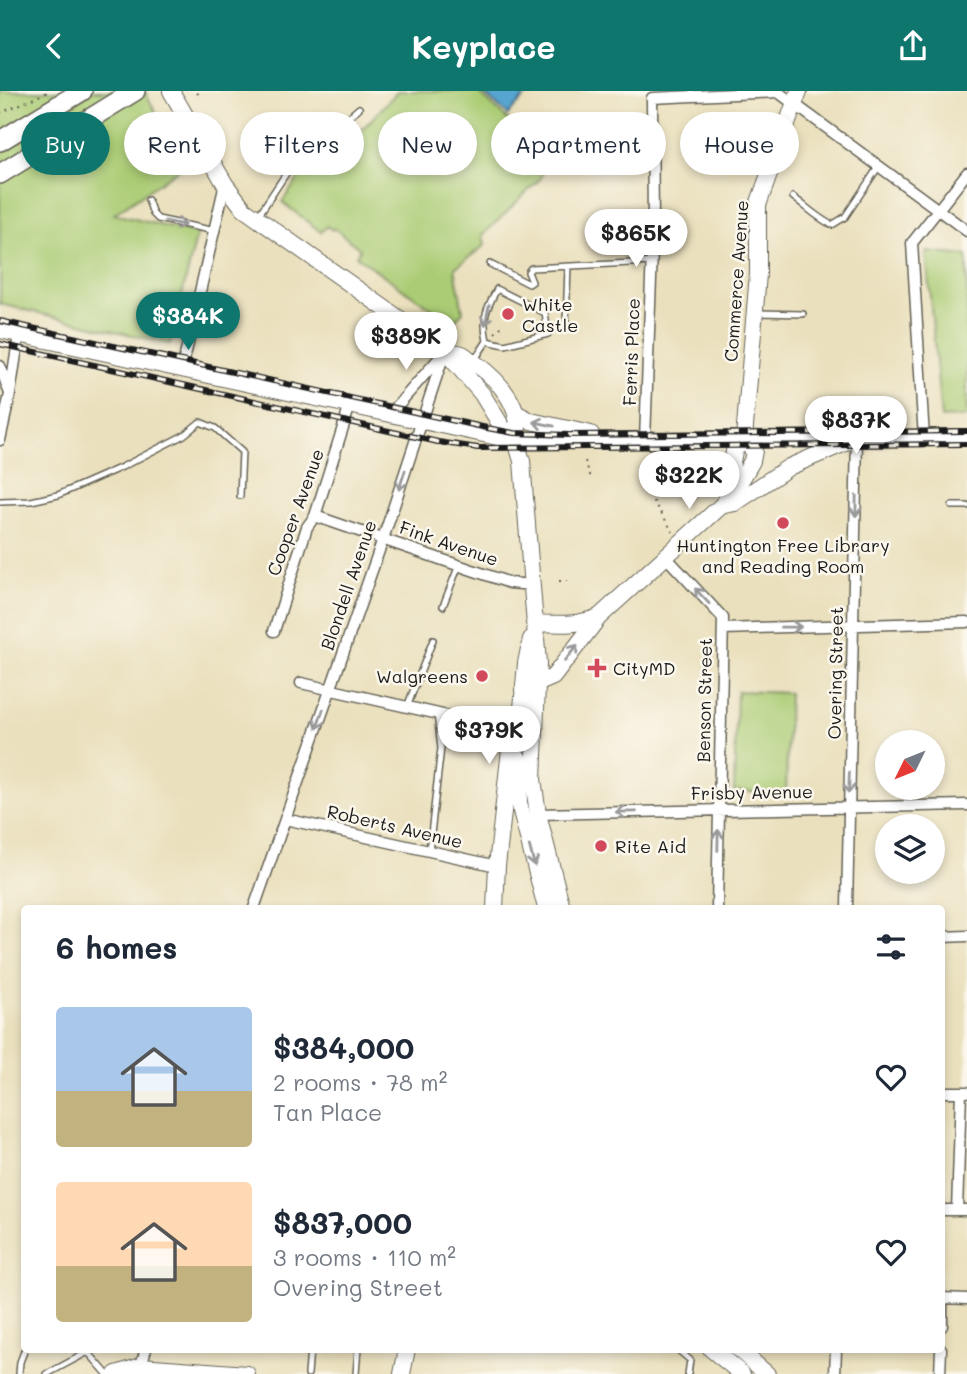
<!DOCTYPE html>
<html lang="en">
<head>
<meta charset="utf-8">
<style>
	body { margin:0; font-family:Mali,sans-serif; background:#f6f6f7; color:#1f2937; height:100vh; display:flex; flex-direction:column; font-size:26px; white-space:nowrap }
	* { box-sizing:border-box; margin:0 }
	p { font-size:23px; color:#747a83 }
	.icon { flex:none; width:38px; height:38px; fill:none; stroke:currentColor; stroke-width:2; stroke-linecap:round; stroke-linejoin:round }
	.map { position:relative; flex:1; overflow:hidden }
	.panel { position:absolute; left:21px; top:814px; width:924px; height:448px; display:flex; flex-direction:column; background:#fff; border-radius:7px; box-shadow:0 4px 10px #0003 }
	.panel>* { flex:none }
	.banner { position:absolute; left:21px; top:21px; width:926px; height:63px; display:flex; gap:14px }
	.needle { width:46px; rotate:227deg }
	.tools { position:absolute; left:875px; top:639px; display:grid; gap:14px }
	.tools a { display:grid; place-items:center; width:70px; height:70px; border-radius:50%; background:#fff; box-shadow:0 4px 10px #0003; font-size:35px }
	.price { position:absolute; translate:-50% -60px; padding:0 16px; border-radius:24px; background:#fff; color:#222; font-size:23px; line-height:46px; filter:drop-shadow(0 2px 4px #0008) }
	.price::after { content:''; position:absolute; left:50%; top:42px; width:21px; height:16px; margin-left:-10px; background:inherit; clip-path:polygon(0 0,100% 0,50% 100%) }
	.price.current { background:#0f766e; color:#fff }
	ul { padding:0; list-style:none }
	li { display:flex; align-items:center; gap:21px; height:175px; padding:0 35px }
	li span { display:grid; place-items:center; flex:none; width:196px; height:140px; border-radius:7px; color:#555 }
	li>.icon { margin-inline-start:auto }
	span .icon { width:84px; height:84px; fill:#fffc; stroke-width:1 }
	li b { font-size:30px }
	h2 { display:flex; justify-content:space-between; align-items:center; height:84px; padding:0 35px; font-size:30px }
	.pill { padding:0 24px; border-radius:32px; background:#fff; box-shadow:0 4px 10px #0003; font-size:24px; line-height:63px }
	.pill.current { background:#0f766e; color:#fff }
	header { display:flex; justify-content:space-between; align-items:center; height:91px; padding:0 35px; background:#0f766e; color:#fff; font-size:32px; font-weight:800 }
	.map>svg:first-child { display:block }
	.green { fill:#abcc74; stroke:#647448; stroke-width:2 }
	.water { fill:#57a5d0; stroke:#3a6076; stroke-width:2 }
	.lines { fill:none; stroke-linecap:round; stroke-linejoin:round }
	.lane-casing { stroke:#646154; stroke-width:8 }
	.street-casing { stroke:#646154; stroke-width:13 }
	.secondary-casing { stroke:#646154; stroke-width:18 }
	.highway-casing { stroke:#646154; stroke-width:22 }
	.path { stroke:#646154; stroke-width:2; stroke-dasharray:2 5; stroke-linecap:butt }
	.lane { stroke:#fff; stroke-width:5 }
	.street { stroke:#fff; stroke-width:10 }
	.secondary { stroke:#fff; stroke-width:16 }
	.highway { stroke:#fff; stroke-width:19 }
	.rail-casing { stroke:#1c1c1c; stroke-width:6 }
	.rail { stroke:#fbf7ec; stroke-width:3.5; stroke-dasharray:10; stroke-linecap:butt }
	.oneway { stroke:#999 }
	.poi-dot { fill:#d1495b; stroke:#fbf7ec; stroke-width:2.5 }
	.labels { text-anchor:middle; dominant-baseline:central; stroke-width:5; stroke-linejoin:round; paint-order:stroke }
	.street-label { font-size:18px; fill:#1c1c1c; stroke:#fbf7ec }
	.poi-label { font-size:18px; fill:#1c1c1c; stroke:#fbf7ec; text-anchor:start }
</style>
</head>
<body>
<header><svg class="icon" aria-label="back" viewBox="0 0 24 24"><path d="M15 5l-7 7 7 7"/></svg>Keyplace<svg class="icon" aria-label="share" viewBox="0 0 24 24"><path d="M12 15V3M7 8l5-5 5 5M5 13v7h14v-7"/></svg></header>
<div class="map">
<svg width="967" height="1283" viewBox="0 0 967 1283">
	<rect width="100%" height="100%" fill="#fbf7ec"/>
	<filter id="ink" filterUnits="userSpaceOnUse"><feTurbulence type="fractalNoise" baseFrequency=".0143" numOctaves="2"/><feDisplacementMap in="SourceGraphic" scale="14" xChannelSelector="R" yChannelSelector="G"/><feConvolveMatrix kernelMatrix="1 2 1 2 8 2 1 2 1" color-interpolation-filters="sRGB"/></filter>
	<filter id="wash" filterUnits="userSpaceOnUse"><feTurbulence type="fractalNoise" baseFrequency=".00686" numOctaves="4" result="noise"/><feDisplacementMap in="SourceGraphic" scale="28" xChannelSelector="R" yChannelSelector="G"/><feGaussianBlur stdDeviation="1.57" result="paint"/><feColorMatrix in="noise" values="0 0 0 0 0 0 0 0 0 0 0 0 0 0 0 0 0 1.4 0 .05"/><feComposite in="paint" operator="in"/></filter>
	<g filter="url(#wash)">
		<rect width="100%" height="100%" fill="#eae0bd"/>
		<path class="green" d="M0 0H144L185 74 114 123 197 143 170 253 0 213Z
			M398 0H477L546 64 541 87 483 144 485 154 455 177 463 221 452 232 356 165 360 158 334 137 332 139 327 135 321 141 282 111 301 84 356 45Z
			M926 161 967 165V326L941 327Z
			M737 600 789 602 786 702 734 700Z"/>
		<path class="water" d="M481 0H530L508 24Z"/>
	</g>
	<g filter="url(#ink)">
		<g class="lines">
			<g class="lane-casing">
				<path id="lane" d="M793 106C807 116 817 127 832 134L845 126 879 75
					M148 109 153 123 158 128 215 140
					M258 125 289 78 359 17
					M490 173 529 193 532 191 528 181 531 177 652 171
					M758 222 803 223
					M566 234 568 175
					M386 256 400 232
					M474 270 487 250C482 227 486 218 497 198L545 222 548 243 505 254 487 250
					M0 411 31 410 58 404 122 376 184 344 200 331 215 337 242 361 240 405
					M952 415H967
					M443 515 459 474
					M407 616 433 549
					M429 760 441 657 437 622
					M677 1258 690 1269 688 1283
					M19 1283 20 1271 25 1258
					M47 1283 88 1261 107 1283
					M308 1283 310 1258
					M356 1283 358 1258"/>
			</g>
			<g class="street-casing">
				<path id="street" d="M0 275 9 300
					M182 278 225 93
					M390 323 441 265
					M924 347 912 152 967 82
					M0 349 10 303 19 243
					M645 349 653 133 652 7 778 1 967 140
					M315 425 510 492 532 494
					M666 466 723 527 717 817
					M723 538 967 531
					M274 540 307 436 315 425 350 314
					M301 592 523 642
					M538 723 967 714
					M285 728 497 775
					M254 817 383 448 445 260
					M847 817 857 347
					M942 846 967 845
					M942 1001H967
					M942 1119H967
					M957 1119 961 1001
					M942 1207 967 1208
					M942 1235V1207
					M139 1280 146 1258
					M835 1283 836 1258
					M940 1283 941 1258"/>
			</g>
			<g class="secondary-casing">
				<path id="secondary" d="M171 0 225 93 244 118 445 260 482 303 502 336 516 350 522 370 538 572 533 688 538 723 562 817
					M0 239 516 350 967 346
					M445 260C450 261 457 261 462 263 466 265 471 270 475 272 500 290 525 318 516 350
					M516 322 531 330 591 343
					M744 347 758 183V114L799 0
					M726 406 734 360 744 347
					M725 414 735 412 789 376 850 350
					M534 532C560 533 575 535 599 526
					M523 599 553 586 599 526 732 405 752 370 754 360 744 347
					M518 666 519 712 546 817
					M495 817 497 775 510 658 520 640 526 572 531 548
					M711 1258 742 1283
					M738 1258 767 1283
					M116 1283 141 1275 247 1283
					M402 1283 407 1258"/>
			</g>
			<g class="highway-casing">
				<path id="highway" d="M0 50 82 0
					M0 83 135 0"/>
			</g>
			<path class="path" d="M197 3 201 0
				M0 22 50 0
				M495 242 503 234
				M585 370 591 387
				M650 404 673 441
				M559 490H567"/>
			<use href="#lane" class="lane"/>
			<use href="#street" class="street"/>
			<use href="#secondary" class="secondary"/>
			<use href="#highway" class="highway"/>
			<g class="rail-casing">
				<path id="rail" d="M0 230 487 337 514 342 569 344 967 340
					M0 253 438 351 478 357 967 353"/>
			</g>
			<use href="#rail" class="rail"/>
		</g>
		<defs><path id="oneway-shaft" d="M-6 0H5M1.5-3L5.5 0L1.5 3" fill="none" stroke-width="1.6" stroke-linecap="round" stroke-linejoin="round" transform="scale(1.75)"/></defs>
		<g class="oneway">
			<use href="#oneway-shaft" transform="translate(175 132) rotate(12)"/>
			<use href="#oneway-shaft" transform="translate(487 224) rotate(102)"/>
			<use href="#oneway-shaft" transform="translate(544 333) rotate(-168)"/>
			<use href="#oneway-shaft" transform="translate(402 389) rotate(108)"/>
			<use href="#oneway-shaft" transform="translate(856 415) rotate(91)"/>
			<use href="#oneway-shaft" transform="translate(702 505) rotate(-133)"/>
			<use href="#oneway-shaft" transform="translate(791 536) rotate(-1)"/>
			<use href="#oneway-shaft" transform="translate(571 562) rotate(-52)"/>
			<use href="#oneway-shaft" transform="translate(320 628) rotate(109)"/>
			<use href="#oneway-shaft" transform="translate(849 692) rotate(92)"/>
			<use href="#oneway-shaft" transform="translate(626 721) rotate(179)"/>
			<use href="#oneway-shaft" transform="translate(718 749) rotate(-89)"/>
			<use href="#oneway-shaft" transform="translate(532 765) rotate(75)"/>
		</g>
	</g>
	<g class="poi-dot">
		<circle cx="508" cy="223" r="7"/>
		<circle cx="783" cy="432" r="7"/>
		<path d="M593.5 566.5h7v7h7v7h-7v7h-7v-7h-7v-7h7z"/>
		<circle cx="482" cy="585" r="7"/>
		<circle cx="601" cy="755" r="7"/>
	</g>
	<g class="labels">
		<g class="street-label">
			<text transform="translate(736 190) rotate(-86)">Commerce Avenue</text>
			<text transform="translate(631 261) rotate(-88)">Ferris Place</text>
			<text transform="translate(295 421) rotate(-70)">Cooper Avenue</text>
			<text transform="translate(449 452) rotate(19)">Fink Avenue</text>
			<text transform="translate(348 494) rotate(-71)">Blondell Avenue</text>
			<text transform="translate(835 582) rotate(-89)">Overing Street</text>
			<text transform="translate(704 609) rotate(-89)">Benson Street</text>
			<text transform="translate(752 701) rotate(-1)">Frisby Avenue</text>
			<text transform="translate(395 735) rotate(13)">Roberts Avenue</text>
		</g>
		<g class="poi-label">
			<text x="522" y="213">White<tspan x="522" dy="21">Castle</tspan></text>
			<text x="783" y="454" text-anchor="middle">Huntington Free Library<tspan x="783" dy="21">and Reading Room</tspan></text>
			<text x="613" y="577">CityMD</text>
			<text x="468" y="585" text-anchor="end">Walgreens</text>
			<text x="615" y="755">Rite Aid</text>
		</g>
	</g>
</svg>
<div class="tools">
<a><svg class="needle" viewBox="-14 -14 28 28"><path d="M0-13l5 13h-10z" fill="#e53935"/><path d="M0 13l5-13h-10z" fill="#747a83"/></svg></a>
<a><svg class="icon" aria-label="layers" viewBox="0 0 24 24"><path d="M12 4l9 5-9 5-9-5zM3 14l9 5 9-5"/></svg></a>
</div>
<b class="price" style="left:636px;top:178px">$865K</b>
<b class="price current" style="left:188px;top:261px">$384K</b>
<b class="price" style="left:406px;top:281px">$389K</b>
<b class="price" style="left:856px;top:365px">$837K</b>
<b class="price" style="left:689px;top:420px">$322K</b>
<b class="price" style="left:489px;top:675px">$379K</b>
<div class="banner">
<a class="pill current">Buy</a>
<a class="pill">Rent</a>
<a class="pill">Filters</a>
<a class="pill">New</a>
<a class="pill">Apartment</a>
<a class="pill">House</a>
</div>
<section class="panel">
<h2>6 homes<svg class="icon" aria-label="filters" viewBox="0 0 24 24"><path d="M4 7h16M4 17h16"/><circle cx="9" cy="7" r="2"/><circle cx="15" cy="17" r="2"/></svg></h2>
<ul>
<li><span style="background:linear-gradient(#a9c7e8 60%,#c2b280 0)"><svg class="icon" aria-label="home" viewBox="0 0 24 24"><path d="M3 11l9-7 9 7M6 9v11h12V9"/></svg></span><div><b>$384,000</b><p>2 rooms · 78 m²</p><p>Tan Place</p></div><svg class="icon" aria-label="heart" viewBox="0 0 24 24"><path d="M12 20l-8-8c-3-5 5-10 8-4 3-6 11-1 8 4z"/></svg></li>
<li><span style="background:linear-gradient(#ffd9b3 60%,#c2b280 0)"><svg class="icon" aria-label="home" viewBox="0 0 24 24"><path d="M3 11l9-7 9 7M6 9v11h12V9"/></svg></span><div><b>$837,000</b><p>3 rooms · 110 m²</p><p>Overing Street</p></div><svg class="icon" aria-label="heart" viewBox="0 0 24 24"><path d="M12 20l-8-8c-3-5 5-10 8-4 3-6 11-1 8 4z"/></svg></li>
</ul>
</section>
</div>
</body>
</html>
